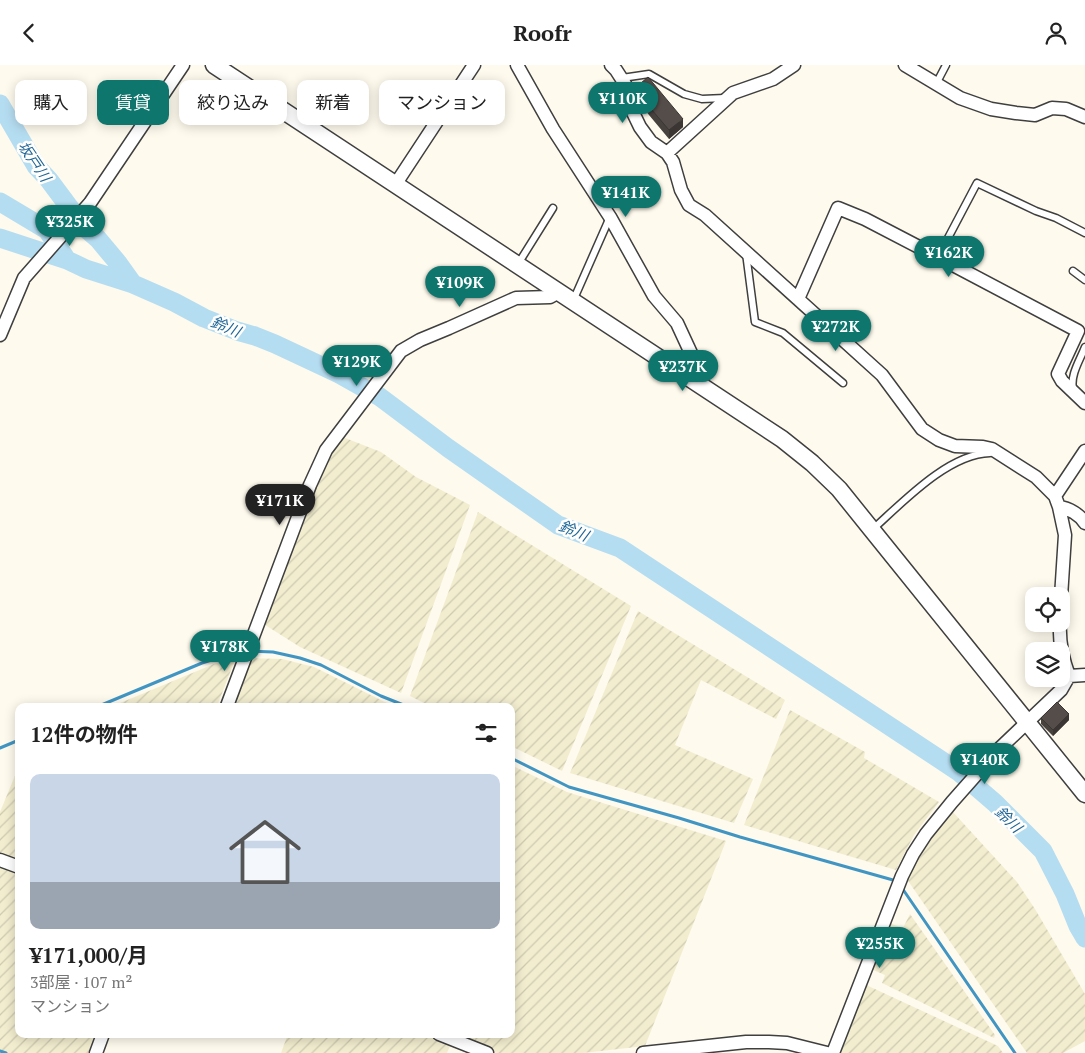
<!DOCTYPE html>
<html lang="ja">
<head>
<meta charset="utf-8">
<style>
	body { margin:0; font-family:"PT Serif","Noto Sans JP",serif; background:#f2f2f2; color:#222; height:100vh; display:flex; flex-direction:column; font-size:19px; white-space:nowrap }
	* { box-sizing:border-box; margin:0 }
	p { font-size:16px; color:#767676 }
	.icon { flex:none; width:28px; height:28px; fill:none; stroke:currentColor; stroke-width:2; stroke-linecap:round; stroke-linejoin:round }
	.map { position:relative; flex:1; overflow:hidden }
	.side { position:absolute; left:15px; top:638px; width:500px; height:335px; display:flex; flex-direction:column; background:#fff; border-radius:10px; box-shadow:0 2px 12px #0003 }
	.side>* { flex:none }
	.top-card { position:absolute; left:15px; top:15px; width:500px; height:45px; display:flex; gap:10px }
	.buttons { position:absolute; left:1025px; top:522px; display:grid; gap:10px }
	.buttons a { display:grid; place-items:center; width:45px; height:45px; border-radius:10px; background:#fff; box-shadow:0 2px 12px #0003; font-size:25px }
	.price { position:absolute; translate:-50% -42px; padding:0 11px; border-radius:18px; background:#0f766e; color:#fff; font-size:16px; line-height:32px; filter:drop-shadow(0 1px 2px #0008) }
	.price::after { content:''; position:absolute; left:50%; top:30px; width:15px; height:11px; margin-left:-8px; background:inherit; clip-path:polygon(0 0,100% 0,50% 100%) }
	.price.active { background:#222; color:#fff }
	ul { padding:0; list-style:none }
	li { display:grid; align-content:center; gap:10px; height:265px; padding:0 15px }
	li span { display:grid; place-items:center; height:155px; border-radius:10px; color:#555 }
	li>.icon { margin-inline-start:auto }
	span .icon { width:90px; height:90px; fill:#fffc; stroke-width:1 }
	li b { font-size:21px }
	h2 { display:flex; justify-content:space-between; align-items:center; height:60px; padding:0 15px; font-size:21px }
	.chip { padding:0 18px; border-radius:10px; background:#fff; box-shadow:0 2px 12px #0003; font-size:18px; line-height:45px }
	.chip.active { background:#0f766e; color:#fff }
	header { display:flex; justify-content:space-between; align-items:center; height:65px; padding:0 15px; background:#fff; font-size:22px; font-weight:700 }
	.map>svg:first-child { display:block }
	.farmland { fill:url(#farmland-furrows) }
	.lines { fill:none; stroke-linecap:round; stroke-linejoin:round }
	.stream { stroke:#4195c3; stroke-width:3 }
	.river { stroke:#b5ddf1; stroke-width:19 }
	.service-casing { stroke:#3f3f3f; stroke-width:9 }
	.minor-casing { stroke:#3f3f3f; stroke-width:15 }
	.tertiary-casing { stroke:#3f3f3f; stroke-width:19 }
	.service { stroke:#fff; stroke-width:6 }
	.minor { stroke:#fff; stroke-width:12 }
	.tertiary { stroke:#fff; stroke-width:16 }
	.wall { fill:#48423f }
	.shaded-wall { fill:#3b3633 }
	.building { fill:#544d49; stroke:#3b3633 }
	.labels { text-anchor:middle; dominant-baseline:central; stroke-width:5; stroke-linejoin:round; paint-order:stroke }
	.water-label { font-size:15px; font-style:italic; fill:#1f6695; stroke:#fff }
</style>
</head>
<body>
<header><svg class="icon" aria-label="back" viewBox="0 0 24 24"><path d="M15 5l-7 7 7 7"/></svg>Roofr<svg class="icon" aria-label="person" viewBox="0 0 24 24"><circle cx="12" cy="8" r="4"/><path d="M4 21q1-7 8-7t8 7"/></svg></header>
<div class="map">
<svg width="1085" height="988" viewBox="0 0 1085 988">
	<defs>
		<pattern id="farmland-furrows" width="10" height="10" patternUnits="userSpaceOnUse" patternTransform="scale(1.25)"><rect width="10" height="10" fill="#f2edcf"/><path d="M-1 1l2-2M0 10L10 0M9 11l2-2" fill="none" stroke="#cecab1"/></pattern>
	</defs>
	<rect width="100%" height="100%" fill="#fefaed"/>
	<path class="farmland" d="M340 371 381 387 416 412 470 440 401 628 300 582 262 558 318 407Z
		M478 447 631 541 562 706 511 681V641H430L410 631Z
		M638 546 785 635 776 654 701 615 675 680 753 714 734 758 570 708Z
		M247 593 282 594 314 602 393 641H229Z
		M235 595 217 641H113L214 599Z
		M790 645 865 687 864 693 939 737 914 770 896 805 744 760Z
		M511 700 567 727 726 776 645 981 583 988H497L450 969H511Z
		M19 701V798L0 791V747Z
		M952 746 1017 817 1035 844 1085 929V976L1063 988H1027L904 810 920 783Z
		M0 799 19 806V969H95L88 988H0Z
		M910 849 995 970 994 973 882 918 885 910 871 904 889 858 903 863Z
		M864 919 998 981 1003 988H838Z
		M288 969H427L451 978 447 988H281Z"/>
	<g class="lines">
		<path class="stream" d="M251 586 273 587 300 593 321 600 381 631 406 641
			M99 641 202 598 237 587H243
			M0 683 19 675
			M511 693 569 722 679 753 740 772 893 815 895 817
			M902 823 1015 988
			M0 986 6 988"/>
		<path class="river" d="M0 39 36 101 49 115 84 162 98 174 118 198 133 219
			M0 137 47 165 65 192
			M0 173 67 195 86 204 133 219 174 237 204 253 237 266 255 271 275 279 339 309 380 332 448 383 558 460 620 483 959 707 995 738 1043 786 1065 829 1078 861 1085 873"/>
		<g class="service-casing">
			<path id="service" d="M622 13 649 9 684 29 702 34 725 33
				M936 19 946 0
				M746 188 755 257 783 268 843 318
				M938 192 977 118 1036 146 1056 153 1085 168
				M518 199 553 143
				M1073 206 1085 215
				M573 236 610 152
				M1073 324C1070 310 1080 295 1085 282
				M873 464C903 437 948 389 990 388"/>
		</g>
		<g class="minor-casing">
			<path id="minor" d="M517 0 553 64 610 152 654 231 677 258 696 299 700 320
				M611 0 616 5 625 19 627 35 640 62 651 77 667 88 673 97 681 125 689 140 705 150 882 310 922 364 939 375 955 381 983 382 992 384 1036 412 1055 431 1059 442 1065 470 1061 532
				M905 0 960 33 991 44 1016 48 1035 50 1052 43 1066 44 1085 52
				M667 88 733 28 773 14 794 0
				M395 120 474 0
				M798 234 838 143 865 154 938 192 1078 266 1058 309 1062 316 1085 338
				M0 270 24 213 90 138 183 0
				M1055 431 1085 386
				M1059 442C1069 443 1080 450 1085 458
				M1069 611 1085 610
				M227 641 310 420 326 385 401 286 420 275 449 263 516 233 550 232 559 227
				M0 795 19 802
				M439 969 487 988
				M96 988 103 969
				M643 988 746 977H769L787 978 827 988
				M833 988 902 811 913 789 926 769 952 737 998 685 1061 625 1069 611C1063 595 1059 576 1060 559"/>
		</g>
		<g class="tertiary-casing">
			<path id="tertiary" d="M214 0 782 374 812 398 839 424 872 465 1085 729"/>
		</g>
		<use href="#service" class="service"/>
		<use href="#minor" class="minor"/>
		<use href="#tertiary" class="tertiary"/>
	</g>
	<path class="wall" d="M634 24 683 62 669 74 634 32Z
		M1041 653 1069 655 1053 671 1041 659Z"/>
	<path class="shaded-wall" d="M683 54V62L669 74V65Z
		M1069 649V655L1053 671V665Z"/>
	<path class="building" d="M648 12 683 54 669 65 634 24Z
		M1057 637 1069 649 1053 665 1041 653Z"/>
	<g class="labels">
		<g class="water-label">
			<text transform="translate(35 96) rotate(56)">坂戸川</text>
			<text transform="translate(226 261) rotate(23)">鈴川</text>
			<text transform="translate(574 465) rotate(23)">鈴川</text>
			<text transform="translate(1009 754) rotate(44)">鈴川</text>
		</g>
	</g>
</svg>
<div class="buttons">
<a><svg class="icon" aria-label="locate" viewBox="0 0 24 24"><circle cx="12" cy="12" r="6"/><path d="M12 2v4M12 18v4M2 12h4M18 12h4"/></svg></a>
<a><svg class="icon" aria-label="layers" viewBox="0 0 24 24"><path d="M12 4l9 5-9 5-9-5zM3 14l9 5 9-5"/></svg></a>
</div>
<b class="price" style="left:623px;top:59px">¥110K</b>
<b class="price" style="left:626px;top:153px">¥141K</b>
<b class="price" style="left:70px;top:182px">¥325K</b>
<b class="price" style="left:949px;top:213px">¥162K</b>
<b class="price" style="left:460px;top:243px">¥109K</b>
<b class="price" style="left:836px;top:287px">¥272K</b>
<b class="price" style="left:357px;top:322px">¥129K</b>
<b class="price" style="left:683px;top:327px">¥237K</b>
<b class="price active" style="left:280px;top:461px">¥171K</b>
<b class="price" style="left:225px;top:607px">¥178K</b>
<b class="price" style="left:985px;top:720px">¥140K</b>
<b class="price" style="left:880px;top:904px">¥255K</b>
<div class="top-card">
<a class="chip">購入</a>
<a class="chip active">賃貸</a>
<a class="chip">絞り込み</a>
<a class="chip">新着</a>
<a class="chip">マンション</a>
</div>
<section class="side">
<h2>12件の物件<svg class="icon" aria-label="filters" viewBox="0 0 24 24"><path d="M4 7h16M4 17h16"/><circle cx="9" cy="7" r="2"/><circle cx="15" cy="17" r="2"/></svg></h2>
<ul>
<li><span style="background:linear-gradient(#c9d6e8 70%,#9aa5b1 0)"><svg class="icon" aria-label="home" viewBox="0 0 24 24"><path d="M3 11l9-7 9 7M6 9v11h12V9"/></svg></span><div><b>¥171,000/月</b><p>3部屋 · 107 m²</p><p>マンション</p></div></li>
</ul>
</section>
</div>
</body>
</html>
